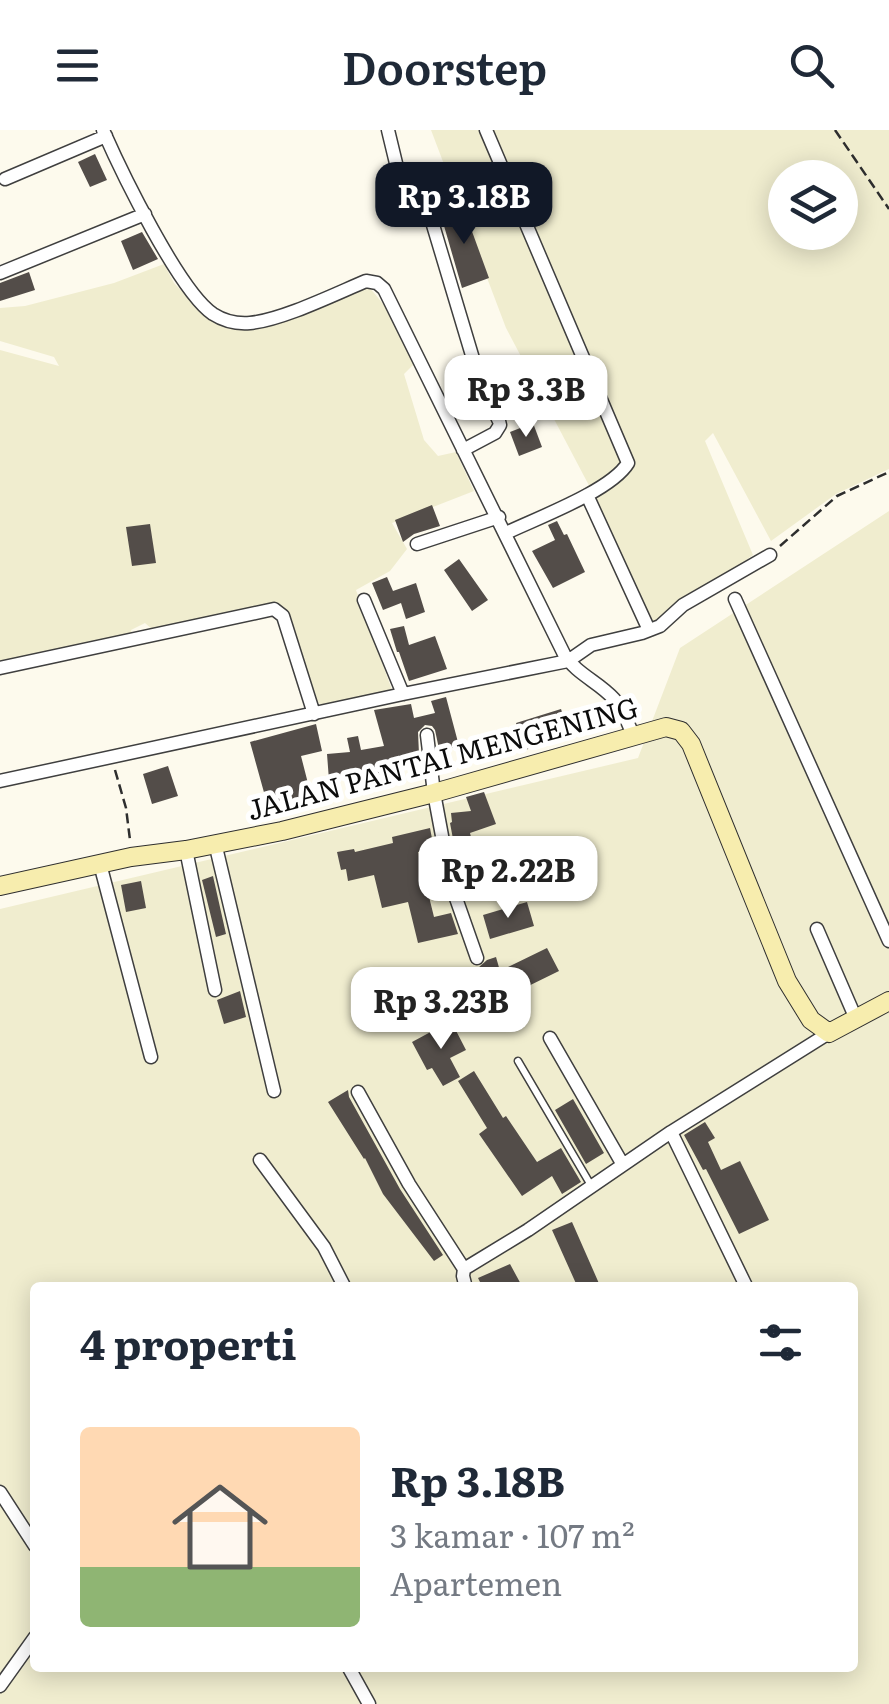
<!DOCTYPE html>
<html lang="id">
<head>
<meta charset="utf-8">
<style>
	body { margin:0; font-family:Literata,serif; background:#f2f2f3; color:#1f2937; height:100vh; display:flex; flex-direction:column; font-size:38px; white-space:nowrap }
	* { box-sizing:border-box; margin:0 }
	p { font-size:32px; color:#747a83 }
	.icon { flex:none; width:55px; height:55px; fill:none; stroke:currentColor; stroke-width:2; stroke-linecap:round; stroke-linejoin:round }
	.map { position:relative; flex:1; overflow:hidden }
	.sheet { position:absolute; left:30px; top:1152px; width:828px; height:390px; display:flex; flex-direction:column; background:#fff; border-radius:10px; box-shadow:0 5px 25px #0003 }
	.sheet>* { flex:none }
	.controls { position:absolute; left:768px; top:30px; display:grid; gap:20px }
	.controls a { display:grid; place-items:center; width:90px; height:90px; border-radius:50%; background:#fff; box-shadow:0 5px 25px #0003; font-size:50px }
	.price { position:absolute; translate:-50% -85px; padding:0 22px; border-radius:20px; background:#fff; color:#222; font-size:32px; line-height:65px; filter:drop-shadow(0 2px 5px #0008) }
	.price::after { content:''; position:absolute; left:50%; top:60px; width:30px; height:22px; margin-left:-15px; background:inherit; clip-path:polygon(0 0,100% 0,50% 100%) }
	.price.on { background:#111827; color:#fff }
	ul { padding:0; list-style:none }
	li { display:flex; align-items:center; gap:30px; height:250px; padding:0 50px }
	li span { display:grid; place-items:center; flex:none; width:280px; height:200px; border-radius:10px; color:#555 }
	li>.icon { margin-inline-start:auto }
	span .icon { width:120px; height:120px; fill:#fffc; stroke-width:1 }
	li b { font-size:42px }
	h2 { display:flex; justify-content:space-between; align-items:center; height:120px; padding:0 50px; font-size:42px }
	header { display:flex; justify-content:space-between; align-items:center; height:130px; padding:0 50px; background:#fff; font-size:45px; font-weight:600 }
	.map>svg:first-child { display:block }
	.farmland { fill:#f0edcf; fill-rule:evenodd }
	.building { fill:#534d49 }
	.lines { fill:none; stroke-linecap:round; stroke-linejoin:round }
	.lane-casing { stroke:#3f3f3f; stroke-width:9 }
	.street-casing { stroke:#3f3f3f; stroke-width:15 }
	.secondary-casing { stroke:#2e2e2e; stroke-width:20 }
	.path { stroke:#2e2e2e; stroke-width:2.5; stroke-dasharray:10 5; stroke-linecap:butt }
	.lane { stroke:#fff; stroke-width:6 }
	.street { stroke:#fff; stroke-width:12 }
	.secondary { stroke:#f7edae; stroke-width:18 }
	.labels { text-anchor:middle; dominant-baseline:central; stroke-width:10; stroke-linejoin:round; paint-order:stroke }
	.street-label { font-size:28px; fill:#0c0c0c; stroke:#fff }
</style>
</head>
<body>
<header><svg class="icon" aria-label="menu" viewBox="0 0 24 24"><path d="M4 6h16M4 12h16M4 18h16"/></svg>Doorstep<svg class="icon" aria-label="search" viewBox="0 0 24 24"><circle cx="10" cy="10" r="6"/><path d="M15 15l6 6"/></svg></header>
<div class="map">
<svg width="889" height="1574" viewBox="0 0 889 1574">
	<rect width="100%" height="100%" fill="#fdfaed"/>
	<path class="farmland" d="M431 0H889V339L836 364 771 411 713 303 705 311 753 425 655 497 594 365 506 198ZM785 48H840V102H785Z
		M164 134 174 153 199 179 231 196 278 192 369 157 394 187 414 234 404 244 424 310 438 326 456 322 474 361 392 393 407 419 390 441 356 460 393 563 326 577 317 572 294 500 285 479 260 481 156 503 145 493 131 500 134 510 0 539V220L59 236 54 227 0 211V178L25 176 114 153Z
		M889 381V1574H0V779L638 628 680 518ZM35 1158H852V1538H35Z"/>
	<path class="building" d="M95 24 107 50 90 57 78 32Z
		M462 74 489 148 462 158 440 82Z
		M142 102 158 129 133 140 121 111Z
		M29 142 35 160 0 171V153Z
		M533 293 542 317 519 326 510 302Z
		M432 375 440 396 414 404 403 412 395 390Z
		M557 391 564 405 567 404 585 442 553 458 532 421 555 410 548 395Z
		M150 394 156 433 132 436 126 397Z
		M459 429 488 470 472 481 444 440Z
		M387 447 393 461 416 453 425 482 406 489 401 473 383 480 372 453Z
		M404 496 409 515 435 506 447 539 409 551 399 522H397L390 499Z
		M446 567 459 616 442 621 441 618 439 619 435 600 432 596 425 595 418 602 419 624 410 627 411 630 389 635 390 643 375 646 377 660 361 663 358 647 329 650 327 624 350 622 347 608 358 606 361 620 384 616 374 580 411 574 414 588 435 583 431 571Z
		M561 579 570 606 525 620 516 593Z
		M316 594 322 621 301 626 313 673 270 684 250 612Z
		M168 636 178 666 152 674 143 644Z
		M484 662 496 694 470 703 471 707 453 709 450 693 452 692 451 683 471 681 466 667Z
		M430 698 434 719 418 722 434 787 451 783 458 804 418 813 408 772 382 778 374 745 348 751 346 739 341 740 337 722 354 719 355 722 393 713 392 707Z
		M213 746 226 804 216 807 202 750Z
		M141 751 146 778 126 782 121 755Z
		M527 772 534 796 490 809 483 785Z
		M547 818 559 841 508 866 509 870 490 876 478 838 487 830 496 827 500 841Z
		M240 861 246 887 224 894 217 870Z
		M451 891 466 920 450 928 460 947 443 956 432 938 427 940 412 912Z
		M474 941 503 988 506 986 537 1032 561 1018 581 1052 562 1064 552 1046 522 1066 479 1004 487 998 458 951Z
		M348 960 349 967 400 1059 443 1125 434 1131 383 1064 365 1028 364 1029 328 972Z
		M573 969 604 1023 586 1034 555 980Z
		M705 992 715 1008 708 1012 721 1040 740 1031 769 1090 739 1104 706 1039 703 1040 684 1005Z
		M572 1092 601 1158H578L552 1100Z
		M510 1134 523 1158H483L478 1148Z"/>
	<g class="lines">
		<g class="lane-casing">
			<path id="lane" d="M518 931 592 1057"/>
		</g>
		<g class="street-casing">
			<path id="street" d="M103 0C121 41 179 161 213 184 224 191 238 194 250 193 282 190 335 164 366 151L377 153 384 159 564 524C576 544 599 552 614 569 623 579 628 593 633 605
				M388 0 408 83 430 85 480 252 499 291 500 295 495 303 463 320
				M486 0 628 333C611 361 537 388 506 403
				M5 49 106 6
				M0 143 145 84
				M587 365 649 500
				M417 414 499 387
				M735 469 889 811
				M364 470 403 564
				M0 538 274 479 283 486 314 584
				M427 605 434 663 451 754 477 828
				M0 651 403 564 568 531 591 515 642 503 660 496 683 475 770 425
				M215 713 274 961
				M186 720 215 860
				M100 734 151 927
				M817 799 856 889
				M550 908 623 1035
				M358 962 409 1054 464 1139
				M671 1002 747 1158
				M260 1030 324 1117 345 1158
				M466 1158 463 1146 464 1139 528 1100 671 1002 829 903
				M0 1362 35 1416
				M349 1538 369 1574
				M0 1556 35 1507"/>
		</g>
		<g class="secondary-casing">
			<path id="secondary" d="M0 756 131 727 186 720 282 701 434 663 666 597 681 601 691 614 787 851 811 890 829 903 889 871"/>
		</g>
		<path class="path" d="M835 0 889 79
			M780 416 837 366 889 342
			M115 640 126 678 130 710"/>
		<use href="#lane" class="lane"/>
		<use href="#street" class="street"/>
		<use href="#secondary" class="secondary"/>
	</g>
	<g class="labels">
		<g class="street-label">
			<text transform="translate(442 627) rotate(-15)">JALAN PANTAI MENGENING</text>
		</g>
	</g>
</svg>
<div class="controls">
<a><svg class="icon" aria-label="layers" viewBox="0 0 24 24"><path d="M12 4l9 5-9 5-9-5zM3 14l9 5 9-5"/></svg></a>
</div>
<b class="price on" style="left:464px;top:117px">Rp 3.18B</b>
<b class="price" style="left:526px;top:310px">Rp 3.3B</b>
<b class="price" style="left:508px;top:791px">Rp 2.22B</b>
<b class="price" style="left:441px;top:922px">Rp 3.23B</b>
<section class="sheet">
<h2>4 properti<svg class="icon" aria-label="filters" viewBox="0 0 24 24"><path d="M4 7h16M4 17h16"/><circle cx="9" cy="7" r="2"/><circle cx="15" cy="17" r="2"/></svg></h2>
<ul>
<li><span style="background:linear-gradient(#ffd9b3 70%,#8fb573 0)"><svg class="icon" aria-label="home" viewBox="0 0 24 24"><path d="M3 11l9-7 9 7M6 9v11h12V9"/></svg></span><div><b>Rp 3.18B</b><p>3 kamar · 107 m²</p><p>Apartemen</p></div></li>
</ul>
</section>
</div>
</body>
</html>
